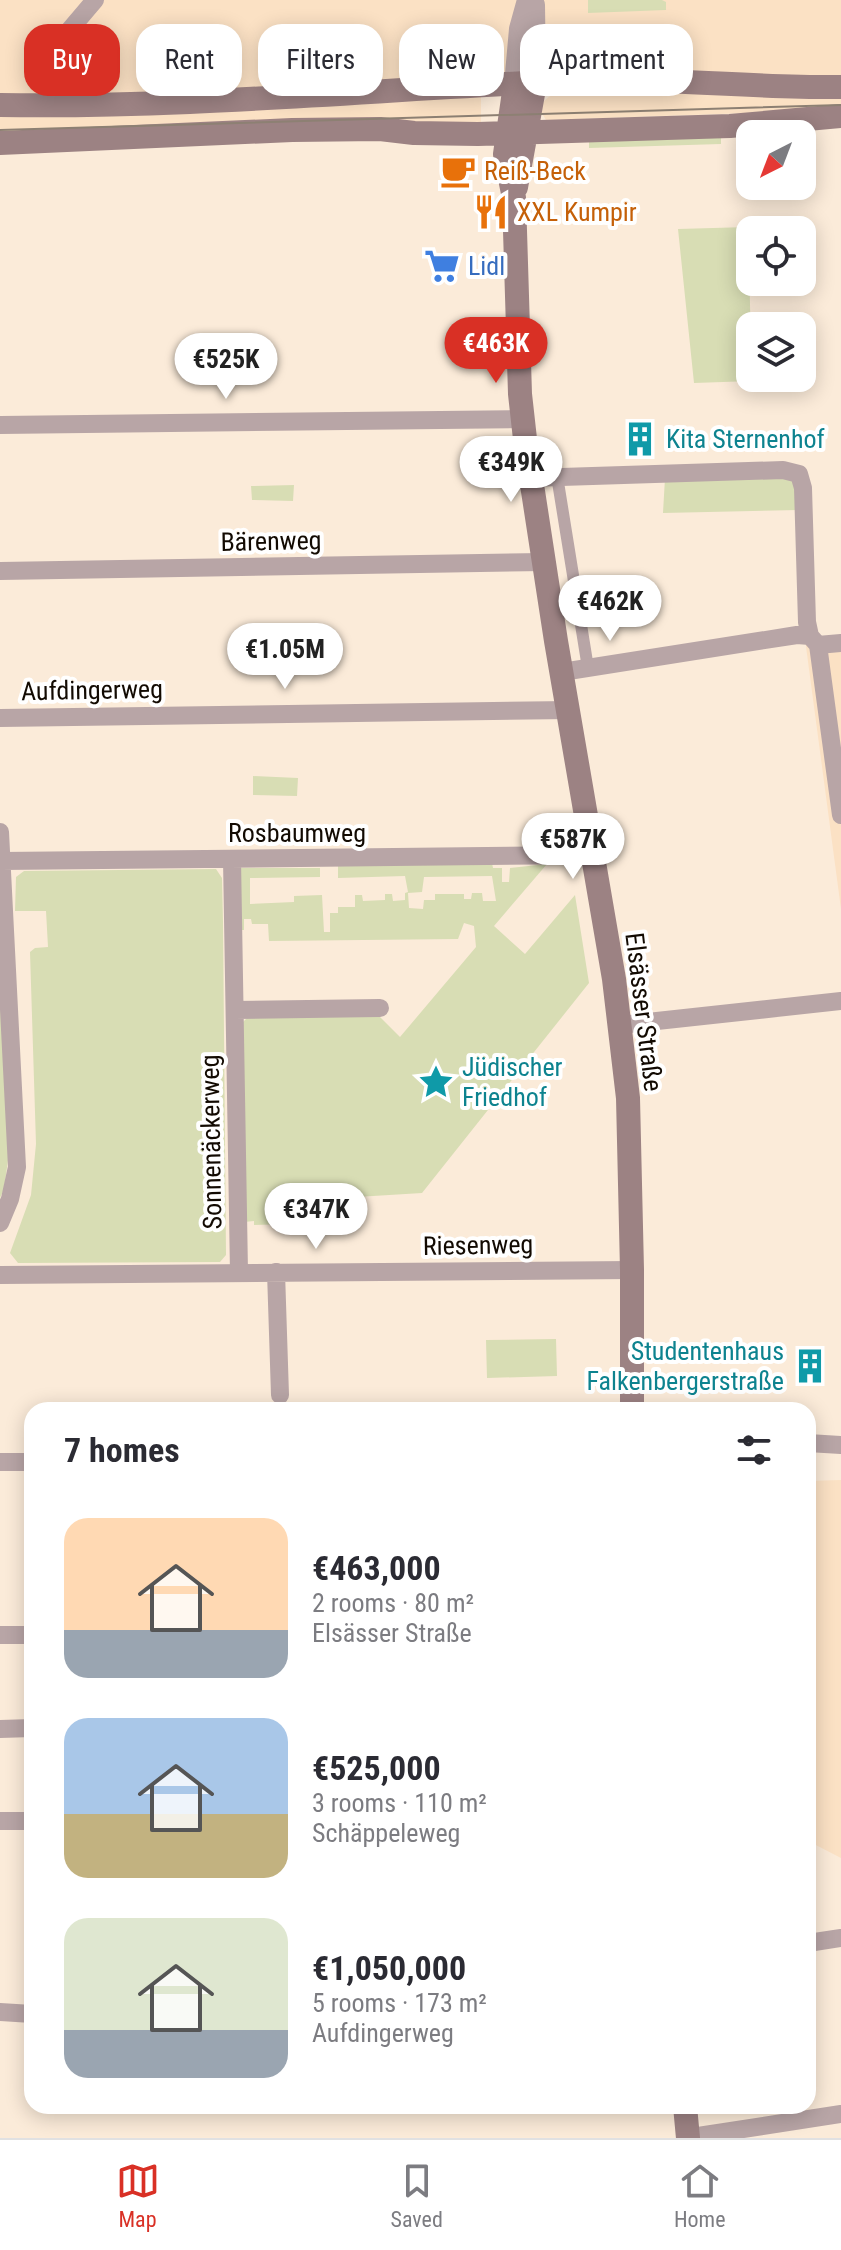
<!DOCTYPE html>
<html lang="en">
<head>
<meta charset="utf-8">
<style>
	body { margin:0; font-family:"Roboto Condensed",sans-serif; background:#f2f2f3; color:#2b2b33; height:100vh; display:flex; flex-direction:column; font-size:30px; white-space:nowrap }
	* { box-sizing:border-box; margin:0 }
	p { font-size:26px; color:#7c7c81 }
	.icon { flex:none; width:44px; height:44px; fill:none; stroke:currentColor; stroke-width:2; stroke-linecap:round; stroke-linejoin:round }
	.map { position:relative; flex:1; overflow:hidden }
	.sheet { position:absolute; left:24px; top:1402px; width:792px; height:712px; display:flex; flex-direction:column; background:#fff; border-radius:24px; box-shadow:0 4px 20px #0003 }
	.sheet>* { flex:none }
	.guide { position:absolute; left:24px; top:24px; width:794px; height:72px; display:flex; gap:16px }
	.needle { width:52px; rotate:222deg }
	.fabs { position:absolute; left:736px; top:120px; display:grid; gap:16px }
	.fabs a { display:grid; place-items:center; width:80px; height:80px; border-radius:16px; background:#fff; box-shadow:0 4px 20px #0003; font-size:40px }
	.price { position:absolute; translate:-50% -68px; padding:0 18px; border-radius:28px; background:#fff; color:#222; font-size:26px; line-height:52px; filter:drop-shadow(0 2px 4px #0008) }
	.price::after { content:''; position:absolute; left:50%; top:48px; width:24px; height:18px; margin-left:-12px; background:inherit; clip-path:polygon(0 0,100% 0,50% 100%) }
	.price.current { background:#d93025; color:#fff }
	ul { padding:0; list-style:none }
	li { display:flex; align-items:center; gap:24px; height:200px; padding:0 40px }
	li span { display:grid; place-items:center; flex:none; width:224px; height:160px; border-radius:24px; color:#555 }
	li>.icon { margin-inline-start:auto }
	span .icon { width:96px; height:96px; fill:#fffc; stroke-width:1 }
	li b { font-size:34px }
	h2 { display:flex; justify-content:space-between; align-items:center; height:96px; padding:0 40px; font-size:34px }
	.pill { padding:0 28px; border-radius:24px; background:#fff; box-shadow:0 4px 20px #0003; font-size:28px; line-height:72px }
	.pill.current { background:#d93025; color:#fff }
	.tab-bar { display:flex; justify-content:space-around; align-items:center; height:112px; border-top:2px solid #e1e1e2; background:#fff; font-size:22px; color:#7c7c81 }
	.tab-bar a { display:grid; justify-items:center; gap:4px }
	.tab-bar .current { color:#d93025 }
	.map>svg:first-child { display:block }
	.built { fill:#fbe1c4 }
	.green { fill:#d8ddb4; fill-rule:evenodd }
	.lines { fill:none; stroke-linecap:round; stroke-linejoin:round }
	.pedestrian { stroke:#b8a5a6; stroke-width:12 }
	.minor { stroke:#b8a5a6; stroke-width:18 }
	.tertiary { stroke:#b8a5a6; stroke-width:22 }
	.secondary { stroke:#9c8283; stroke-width:24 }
	.tram { stroke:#8d8073; stroke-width:2 }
	.labels { text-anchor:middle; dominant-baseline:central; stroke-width:8; stroke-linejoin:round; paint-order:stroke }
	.food-label { font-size:26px; fill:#c56008; stroke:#fff; text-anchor:start }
	.shop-label { font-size:26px; fill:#366cbe; stroke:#fff; text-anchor:start }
	.culture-label { font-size:26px; fill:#0d838f; stroke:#fff; text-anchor:start }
	.street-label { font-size:26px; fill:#120a02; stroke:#fff }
</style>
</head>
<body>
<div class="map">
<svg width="841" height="2138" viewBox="0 0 841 2138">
	<rect width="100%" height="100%" fill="#fbebd9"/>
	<path class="built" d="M0 0H841V110L546 120 540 110 544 101 550 96 481 94V123L0 136Z
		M841 635V909L805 639Z
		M841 1480V1858L808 1841V1481Z"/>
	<path class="green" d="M588 0H662L666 2V10L588 13Z
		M721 137V144L589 148V141Z
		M748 227 752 381 694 383 678 229Z
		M665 478 791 479 798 488V510L663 513Z
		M294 485 293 501 252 500 251 486Z
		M253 776 298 778 297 796 253 795Z
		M492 863 493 868H502V882H509L510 868 547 864 494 926 525 954 575 895 589 983 422 1193 324 1199 327 1223 254 1225V1221L244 1222 243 1022 247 1018 378 1015 400 1037 476 947 474 926 464 923 458 939 269 941 268 924H252L251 919H244V930H239V868H320V877L250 878V904L294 902V896L322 895 324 932H330V913H338V907H355V895H362L363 901 385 900V894H392L393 901 405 900V893L408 892 405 876 338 878V865ZM492 876 496 901H483L482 893H472L471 899H464V894H435V900H424L423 909 409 908 408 893 422 892 424 877Z
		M216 869 222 878 223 922 226 1255 220 1262 18 1263 10 1253 31 1195 36 1144 30 952 35 948 48 947 46 911H15L16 877 24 871Z
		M0 926 10 1146 4 1189 0 1198Z
		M556 1339 557 1376 487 1378 486 1340Z"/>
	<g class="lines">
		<path class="pedestrian" d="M557 476 588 668"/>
		<path class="minor" d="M61 40 95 0
			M0 425 523 419
			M530 478 783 470 799 474 803 488 807 622 810 636 818 645 841 815
			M0 571 544 562
			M818 645 841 643
			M562 672 797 635 810 636
			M0 718 570 710
			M0 832 17 1167 10 1199 0 1223
			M232 859 239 1272
			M1 861 593 855
			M235 1010 380 1008
			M620 1025 841 1001
			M276 1272 280 1395
			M0 1275 632 1270
			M808 1443 841 1445
			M0 1462H32
			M0 1635H32
			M0 1729 32 1728
			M0 1821H32
			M808 1943 841 1938
			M0 2012 32 2014
			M685 2138 841 2114"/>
		<path class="tertiary" d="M534 5 535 83
			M515 85 520 29 528 0"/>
		<path class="secondary" d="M515 85 505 154 514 198 520 394 525 439 556 641 614 979 628 1098 632 1270V1410
			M0 105C190 108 379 89 569 81 660 77 750 88 841 87
			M0 143 292 130 380 129 414 133 478 134 730 126 841 116
			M516 187 535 83
			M685 2106 688 2138"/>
		<path class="tram" d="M0 130 841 105"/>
	</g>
	<defs>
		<g id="cafe-bare" transform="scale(2.76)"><path d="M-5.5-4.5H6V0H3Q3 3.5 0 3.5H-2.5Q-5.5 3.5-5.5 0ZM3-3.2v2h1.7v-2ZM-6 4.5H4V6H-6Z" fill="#e8710a" stroke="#fff" stroke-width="2.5" paint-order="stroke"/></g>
		<g id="restaurant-bare" transform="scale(2.76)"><path d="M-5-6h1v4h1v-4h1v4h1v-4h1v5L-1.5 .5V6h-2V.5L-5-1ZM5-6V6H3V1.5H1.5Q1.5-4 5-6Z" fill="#e8710a" stroke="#fff" stroke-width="2.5" paint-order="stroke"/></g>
		<g id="supermarket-bare" transform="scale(2.76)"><path d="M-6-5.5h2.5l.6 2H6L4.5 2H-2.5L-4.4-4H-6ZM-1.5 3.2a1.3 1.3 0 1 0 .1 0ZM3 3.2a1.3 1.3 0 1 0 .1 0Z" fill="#3f7fe0" stroke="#fff" stroke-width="2.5" paint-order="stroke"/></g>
		<g id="building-bare" transform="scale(2.76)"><path d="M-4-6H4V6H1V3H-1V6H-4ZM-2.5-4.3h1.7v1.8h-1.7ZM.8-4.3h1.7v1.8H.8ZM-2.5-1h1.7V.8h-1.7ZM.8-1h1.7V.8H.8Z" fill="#0f9aa8" stroke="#fff" stroke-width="2.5" paint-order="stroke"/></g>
		<g id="sight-bare" transform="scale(2.76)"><path d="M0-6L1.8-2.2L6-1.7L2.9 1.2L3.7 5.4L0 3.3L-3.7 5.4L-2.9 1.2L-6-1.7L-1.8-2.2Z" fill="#0f9aa8" stroke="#fff" stroke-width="2.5" paint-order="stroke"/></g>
	</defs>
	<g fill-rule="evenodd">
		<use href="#cafe-bare" x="458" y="171"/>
		<use href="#restaurant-bare" x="491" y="212"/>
		<use href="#supermarket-bare" x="442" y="266"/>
		<use href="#building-bare" x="640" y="439"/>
		<use href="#sight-bare" x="436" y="1082"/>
		<use href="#building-bare" x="810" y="1366"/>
	</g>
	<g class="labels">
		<g class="food-label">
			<text x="484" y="171">Reiß-Beck</text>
			<text x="517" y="212">XXL Kumpir</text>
		</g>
		<g class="shop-label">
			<text x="468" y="266">Lidl</text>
		</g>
		<g class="culture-label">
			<text x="666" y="439">Kita Sternenhof</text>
			<text x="462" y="1067">Jüdischer<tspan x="462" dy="30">Friedhof</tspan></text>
			<text x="784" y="1351" text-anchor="end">Studentenhaus<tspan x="784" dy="30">Falkenbergerstraße</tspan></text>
		</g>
		<g class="street-label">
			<text transform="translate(271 541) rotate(-1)">Bärenweg</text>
			<text transform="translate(92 690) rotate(-1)">Aufdingerweg</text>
			<text x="297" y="833">Rosbaumweg</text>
			<text transform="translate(644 1012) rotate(83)">Elsässer Straße</text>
			<text transform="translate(211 1142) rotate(-91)">Sonnenäckerweg</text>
			<text transform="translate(478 1245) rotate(-1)">Riesenweg</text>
		</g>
	</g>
</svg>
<div class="fabs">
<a><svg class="needle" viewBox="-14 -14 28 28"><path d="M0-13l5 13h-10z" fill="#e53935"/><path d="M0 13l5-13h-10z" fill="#7c7c81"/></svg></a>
<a><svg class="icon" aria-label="locate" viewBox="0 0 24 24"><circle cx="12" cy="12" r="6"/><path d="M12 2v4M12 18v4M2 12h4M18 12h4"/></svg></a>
<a><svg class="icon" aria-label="layers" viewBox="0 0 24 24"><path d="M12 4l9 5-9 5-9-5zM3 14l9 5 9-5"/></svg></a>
</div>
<b class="price current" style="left:496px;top:385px">€463K</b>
<b class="price" style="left:226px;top:401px">€525K</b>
<b class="price" style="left:511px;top:504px">€349K</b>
<b class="price" style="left:610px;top:643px">€462K</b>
<b class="price" style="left:285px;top:691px">€1.05M</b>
<b class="price" style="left:573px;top:881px">€587K</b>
<b class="price" style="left:316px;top:1251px">€347K</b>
<div class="guide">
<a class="pill current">Buy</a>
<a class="pill">Rent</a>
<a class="pill">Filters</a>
<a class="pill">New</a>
<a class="pill">Apartment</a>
</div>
<section class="sheet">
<h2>7 homes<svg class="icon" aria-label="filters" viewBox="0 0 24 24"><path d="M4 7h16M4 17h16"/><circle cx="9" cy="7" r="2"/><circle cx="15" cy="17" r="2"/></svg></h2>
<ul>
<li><span style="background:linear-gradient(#ffd9b3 70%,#9aa5b1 0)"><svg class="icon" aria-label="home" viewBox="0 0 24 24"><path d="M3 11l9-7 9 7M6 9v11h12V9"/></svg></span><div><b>€463,000</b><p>2 rooms · 80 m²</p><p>Elsässer Straße</p></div></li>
<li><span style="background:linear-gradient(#a9c7e8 60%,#c2b280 0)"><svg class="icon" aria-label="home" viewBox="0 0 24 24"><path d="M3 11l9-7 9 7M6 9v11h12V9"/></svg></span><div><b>€525,000</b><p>3 rooms · 110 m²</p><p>Schäppeleweg</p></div></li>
<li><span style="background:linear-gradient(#dfe7d0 70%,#9aa5b1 0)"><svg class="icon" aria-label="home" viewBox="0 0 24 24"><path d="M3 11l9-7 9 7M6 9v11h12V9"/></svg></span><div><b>€1,050,000</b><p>5 rooms · 173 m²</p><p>Aufdingerweg</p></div></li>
</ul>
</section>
</div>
<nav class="tab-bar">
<a class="current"><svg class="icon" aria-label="map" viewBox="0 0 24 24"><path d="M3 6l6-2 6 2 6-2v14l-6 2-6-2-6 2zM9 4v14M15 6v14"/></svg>Map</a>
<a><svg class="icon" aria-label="saved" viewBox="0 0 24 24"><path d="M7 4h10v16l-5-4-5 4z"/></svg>Saved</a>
<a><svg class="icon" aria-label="home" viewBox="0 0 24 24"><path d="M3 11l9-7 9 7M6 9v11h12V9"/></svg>Home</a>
</nav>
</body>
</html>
